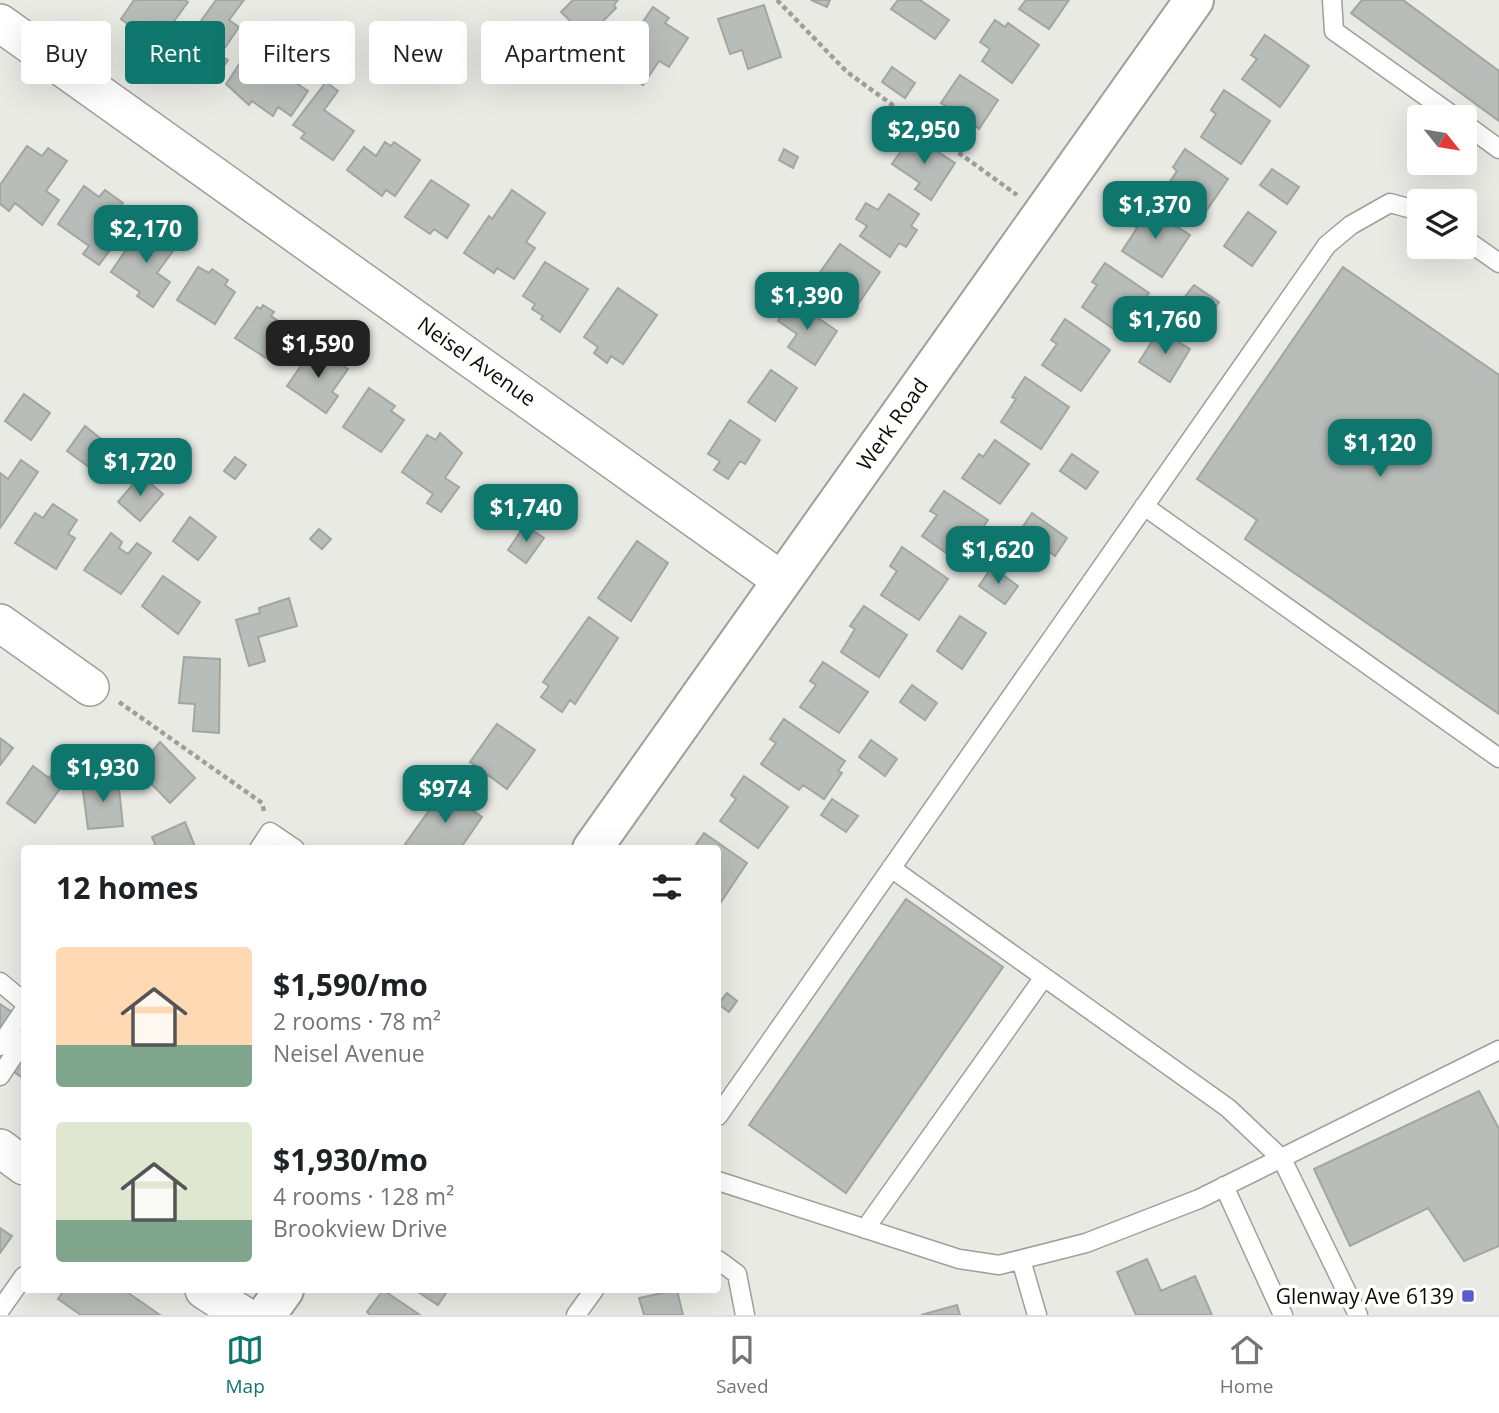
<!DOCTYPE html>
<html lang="en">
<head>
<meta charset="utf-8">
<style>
	body { margin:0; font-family:"Open Sans",sans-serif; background:#f6f6f6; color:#202124; height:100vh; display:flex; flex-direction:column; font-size:26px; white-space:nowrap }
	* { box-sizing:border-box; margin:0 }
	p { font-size:23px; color:#757577 }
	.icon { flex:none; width:38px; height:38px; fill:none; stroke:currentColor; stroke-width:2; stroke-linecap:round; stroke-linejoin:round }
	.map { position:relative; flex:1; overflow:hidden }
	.sheet { position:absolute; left:21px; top:845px; width:700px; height:448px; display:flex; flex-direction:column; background:#fff; border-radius:7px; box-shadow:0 7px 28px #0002 }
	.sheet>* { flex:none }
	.top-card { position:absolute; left:21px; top:21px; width:700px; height:63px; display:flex; gap:14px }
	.needle { width:46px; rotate:120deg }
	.buttons { position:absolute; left:1407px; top:105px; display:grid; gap:14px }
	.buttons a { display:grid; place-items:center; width:70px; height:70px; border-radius:7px; background:#fff; box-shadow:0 7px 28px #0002; font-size:35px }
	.price { position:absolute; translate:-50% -60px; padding:0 16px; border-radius:14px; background:#0f766e; color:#fff; font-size:23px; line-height:46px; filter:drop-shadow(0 2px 4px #0008) }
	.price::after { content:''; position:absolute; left:50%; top:42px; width:21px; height:16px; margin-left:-10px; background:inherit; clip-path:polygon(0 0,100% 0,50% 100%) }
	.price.active { background:#222; color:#fff }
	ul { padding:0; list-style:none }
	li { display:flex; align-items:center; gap:21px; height:175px; padding:0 35px }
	li span { display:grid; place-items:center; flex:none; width:196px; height:140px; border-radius:7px; color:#555 }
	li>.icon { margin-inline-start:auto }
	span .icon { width:84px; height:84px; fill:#fffc; stroke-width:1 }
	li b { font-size:30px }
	h2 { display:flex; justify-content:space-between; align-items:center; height:84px; padding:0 35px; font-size:30px }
	.tag { padding:0 24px; border-radius:7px; background:#fff; box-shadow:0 7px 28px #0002; font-size:24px; line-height:63px }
	.tag.active { background:#0f766e; color:#fff }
	.tab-bar { display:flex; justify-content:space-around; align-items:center; height:98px; border-top:2px solid #e0e0e0; background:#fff; font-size:19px; color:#757577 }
	.tab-bar a { display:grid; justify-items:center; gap:4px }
	.tab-bar .active { color:#0f766e }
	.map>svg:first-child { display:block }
	.building { fill:#b8bdb9; stroke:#a1a6a2; stroke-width:2 }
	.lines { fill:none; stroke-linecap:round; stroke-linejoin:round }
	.service-casing { stroke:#9e9f99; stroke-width:21 }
	.minor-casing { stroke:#9e9f99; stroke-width:40 }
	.tertiary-casing { stroke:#9e9f99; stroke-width:42 }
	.path { stroke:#9e9f9a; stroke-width:4.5; stroke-dasharray:5 3.5; stroke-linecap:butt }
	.service { stroke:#fff; stroke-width:18 }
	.minor { stroke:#fff; stroke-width:37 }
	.tertiary { stroke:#fff; stroke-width:38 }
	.poi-dot { fill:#5c5cd4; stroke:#fffffe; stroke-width:2.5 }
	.labels { text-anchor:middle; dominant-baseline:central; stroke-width:7; stroke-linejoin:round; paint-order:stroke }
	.street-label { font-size:21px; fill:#0b0c0a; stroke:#fffffe }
	.poi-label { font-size:21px; fill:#0b0c0a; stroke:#fffffe; text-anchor:end }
</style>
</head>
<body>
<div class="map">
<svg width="1499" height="1315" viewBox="0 0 1499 1315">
	<rect width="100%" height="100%" fill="#e9eae4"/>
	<path class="building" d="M134 0H185L188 2 161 39 141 24 137 31 121 19Z
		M216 0H244L229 20 239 27 220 55 228 60 217 76 180 50Z
		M573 0H618L614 5 616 8 587 37 561 12Z
		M811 0H830L827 7Z
		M898 0H920L949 20 935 39 891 9Z
		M1026 0H1069L1049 29 1019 9Z
		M1362 0H1403L1499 71V121L1351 13Z
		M764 5 781 57 748 69 742 50 730 54 718 19Z
		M653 7 669 18 665 23 688 38 669 67 659 61 643 85 607 60 624 34 631 39Z
		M995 20 1005 27 1008 23 1039 45 1012 83 982 61 990 49 980 42Z
		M1265 35 1309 66 1280 107 1242 79 1257 59 1251 55Z
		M248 51 308 91 291 116 278 107 273 116 252 101 249 105 226 84Z
		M892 67 915 83 905 98 882 82Z
		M960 75 998 100 979 129 976 126 972 132 960 124 964 118 941 103Z
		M326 82 338 91 324 110 354 131 333 160 301 138 305 133 293 125Z
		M1224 90 1270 121 1241 164 1201 137 1216 114 1211 110Z
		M912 135 955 163 931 200 915 189 920 183 892 164Z
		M385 142 391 146 394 142 420 160 395 196 386 190 382 196 347 170 364 147 376 156Z
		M27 146 42 156 48 148 67 161 46 191 59 200 42 225 15 203 9 211 0 204V185Z
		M784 149 798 157 793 168 779 160Z
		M1185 149 1228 179 1200 220 1162 193 1177 171 1173 167Z
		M1272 169 1299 187 1287 204 1260 185Z
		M431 180 469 205 447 238 434 229 430 234 405 217Z
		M84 186 99 197 105 190 123 203 103 232 116 242 99 265 83 254 89 246 58 224Z
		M512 190 545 213 526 242 535 248 514 279 497 268 494 273 464 253 489 216 492 219Z
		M889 194 919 214 911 226 917 230 906 247 899 243 890 257 860 236 867 226 856 219 866 203 878 210Z
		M1144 205 1190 235 1162 277 1122 251 1137 228 1131 224Z
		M1248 212 1276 232 1252 266 1224 246Z
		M142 226 158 237 161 232 178 244 157 273 170 282 153 307 137 296 140 292 111 272Z
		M840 244 880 272 850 316 809 288Z
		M545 262 588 289 560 332 541 319 543 316 532 309 535 304 523 296Z
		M1105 263 1149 293 1121 334 1082 307 1097 285 1092 282Z
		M198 267 209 273 212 269 228 280 225 285 235 292 215 324 177 300Z
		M1343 267 1499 375V714L1245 539 1257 520 1197 479Z
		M766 275 779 283 770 296 759 289Z
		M1194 285 1219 302 1207 320 1181 302Z
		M618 288 657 315 623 364 611 356 607 363 594 353 598 347 584 337Z
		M792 300 837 331 815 365 788 347 797 334 778 321Z
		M263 305 274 312 271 316 293 331 272 362 235 338 257 307 261 309Z
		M1065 319 1110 350 1081 391 1042 365 1057 344 1051 340Z
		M1159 330 1190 349 1170 382 1139 362Z
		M314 347 348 369 332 392 338 396 326 413 287 386Z
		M771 370 797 388 775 421 748 402Z
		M1025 377 1069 407 1041 449 1001 422 1016 399 1012 397Z
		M369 388 395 406 391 411 404 420 381 452 343 427Z
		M24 394 50 413 31 440 5 421Z
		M730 420 760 440 745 464 740 461 728 479 714 470 720 461 708 454Z
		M85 426 101 439 96 446 109 455 96 472 67 451Z
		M440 433 462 453 445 478 459 487 441 512 427 503 433 494 402 472 427 435 436 440Z
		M995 440 1029 464 1000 504 962 478 979 454 983 457Z
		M1072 454 1098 472 1086 489 1060 471Z
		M235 457 246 465 235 479 224 471Z
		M21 460 38 472 0 528V473L8 479Z
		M141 475 163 494 140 521 118 502Z
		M944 491 988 520 959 562 922 536 937 515 930 511Z
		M53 504 77 520 68 534 75 538 56 569 15 543 35 513 43 518Z
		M1032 513 1067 538 1055 556 1020 531Z
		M190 517 216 537 198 560 173 541Z
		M525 525 544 538 526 563 508 550Z
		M319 529 331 539 322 549 310 539Z
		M111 533 122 542 119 548 128 554 137 543 151 553 121 594 84 570Z
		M637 541 668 563 631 621 598 598Z
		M902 547 948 579 919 620 881 595 897 571 890 566Z
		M992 567 1018 586 1005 604 979 586Z
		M163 576 200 602 178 634 142 606Z
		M289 598 297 626 258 637 265 661 249 666 236 620 260 613 259 608Z
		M864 606 907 635 879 677 841 652 855 629 850 626Z
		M960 616 986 633 962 669 937 651Z
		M589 617 618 638 575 704 570 700 562 712 541 697 549 686 543 682Z
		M184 657 220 659 219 733 193 731 195 704 179 703Z
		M823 662 868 692 839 733 800 707 816 685 810 681Z
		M912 685 937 703 925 720 900 702Z
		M784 719 845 761 838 771 842 773 824 799 803 785 799 790 761 764 776 743 770 739Z
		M497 724 535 750 507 789 470 762Z
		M0 738 13 748 0 765Z
		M871 740 897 759 885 776 859 757Z
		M160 742 195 778 170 803 137 769Z
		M33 766 49 778 53 773 65 782 35 823 7 803Z
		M109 776 110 780 118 779 123 826 88 829 82 784 97 783 96 777Z
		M744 776 788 807 758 848 720 821 736 799 731 795Z
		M444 790 482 817 460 849H411L405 844Z
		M832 799 858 816 846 832 821 815Z
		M185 822 196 849H157L152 837Z
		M704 833 747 863 719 905 718 849H693Z
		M906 899 1003 967 846 1193 749 1125Z
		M727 993 737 1001 729 1012 718 1004Z
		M0 1004 12 1012 0 1029Z
		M24 1048V1079L10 1069Z
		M1479 1091 1499 1129V1246L1464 1261 1428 1208 1350 1246 1314 1169Z
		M0 1228 12 1236 0 1253Z
		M1147 1259 1161 1291 1195 1276 1212 1315H1136L1117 1272Z
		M64 1290H124L160 1315H81L58 1299Z
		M383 1290 420 1315H370L367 1312Z
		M415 1290H448L438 1305Z
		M677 1290 683 1315H644L639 1298Z
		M957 1305 960 1315H921Z"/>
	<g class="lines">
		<g class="service-casing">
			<path id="service" d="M1332 0 1334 31 1455 117
				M1465 124 1499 149
				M1465 239 1499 263
				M1144 506 1499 758
				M259 849 270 832 295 849
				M891 868 1228 1108 1282 1159 1358 1315
				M0 982 24 1002
				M0 1046 24 1010
				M0 1076 24 1040
				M718 1116 1327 245 1351 225 1390 203 1419 211
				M718 1181 959 1259 999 1265 1086 1243 1199 1199 1499 1050
				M1224 1186 1283 1315
				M865 1229 1044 977
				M718 1260 737 1274 745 1315
				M1021 1260 1037 1315
				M0 1310 24 1276
				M576 1315 594 1290"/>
		</g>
		<g class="minor-casing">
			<path id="minor" d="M0 23 781 580
				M0 623 90 687
				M0 1148 24 1166
				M204 1290 243 1315"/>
		</g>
		<g class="tertiary-casing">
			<path id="tertiary" d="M592 849 1194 0
				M266 1315 284 1290"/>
		</g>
		<path class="path" d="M777 0 847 72 1017 195
			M119 702 262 803 264 811"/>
		<use href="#service" class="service"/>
		<use href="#minor" class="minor"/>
		<use href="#tertiary" class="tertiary"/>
	</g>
	<rect class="poi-dot" x="1461" y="1289" width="14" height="14" rx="3.5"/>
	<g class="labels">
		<g class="street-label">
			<text transform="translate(477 361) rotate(35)">Neisel Avenue</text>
			<text transform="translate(892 424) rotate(-55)">Werk Road</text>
		</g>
		<g class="poi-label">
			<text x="1454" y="1296">Glenway Ave 6139</text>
		</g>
	</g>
</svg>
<div class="buttons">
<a><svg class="needle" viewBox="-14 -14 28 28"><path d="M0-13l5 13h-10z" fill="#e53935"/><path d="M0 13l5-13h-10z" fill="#757577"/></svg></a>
<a><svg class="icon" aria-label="layers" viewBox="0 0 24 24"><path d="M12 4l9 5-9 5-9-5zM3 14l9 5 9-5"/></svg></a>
</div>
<b class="price" style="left:924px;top:166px">$2,950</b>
<b class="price" style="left:1155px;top:241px">$1,370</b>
<b class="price" style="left:146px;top:265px">$2,170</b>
<b class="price" style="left:807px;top:332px">$1,390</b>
<b class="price" style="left:1165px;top:356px">$1,760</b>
<b class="price active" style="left:318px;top:380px">$1,590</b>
<b class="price" style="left:1380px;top:479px">$1,120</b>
<b class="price" style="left:140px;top:498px">$1,720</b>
<b class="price" style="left:526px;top:544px">$1,740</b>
<b class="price" style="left:998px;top:586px">$1,620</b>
<b class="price" style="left:103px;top:804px">$1,930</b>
<b class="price" style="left:445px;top:825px">$974</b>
<div class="top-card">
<a class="tag">Buy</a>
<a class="tag active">Rent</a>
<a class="tag">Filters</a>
<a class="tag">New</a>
<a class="tag">Apartment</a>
</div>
<section class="sheet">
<h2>12 homes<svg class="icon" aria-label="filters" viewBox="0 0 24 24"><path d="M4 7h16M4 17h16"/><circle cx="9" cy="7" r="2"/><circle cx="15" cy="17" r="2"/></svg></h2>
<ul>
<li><span style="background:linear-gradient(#ffd9b3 70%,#7fa58c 0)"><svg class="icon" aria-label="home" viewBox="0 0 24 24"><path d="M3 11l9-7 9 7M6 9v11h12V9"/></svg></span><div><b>$1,590/mo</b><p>2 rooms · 78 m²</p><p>Neisel Avenue</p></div></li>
<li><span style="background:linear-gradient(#dfe7d0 70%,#7fa58c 0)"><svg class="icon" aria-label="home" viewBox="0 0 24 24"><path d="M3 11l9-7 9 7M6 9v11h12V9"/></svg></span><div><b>$1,930/mo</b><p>4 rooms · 128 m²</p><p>Brookview Drive</p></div></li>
</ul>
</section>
</div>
<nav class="tab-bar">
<a class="active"><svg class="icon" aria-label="map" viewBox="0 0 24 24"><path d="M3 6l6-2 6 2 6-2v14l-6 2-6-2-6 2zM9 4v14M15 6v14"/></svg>Map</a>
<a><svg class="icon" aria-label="saved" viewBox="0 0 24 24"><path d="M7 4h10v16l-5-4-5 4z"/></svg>Saved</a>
<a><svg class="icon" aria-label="home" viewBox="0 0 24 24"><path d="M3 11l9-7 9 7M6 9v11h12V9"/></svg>Home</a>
</nav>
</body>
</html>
